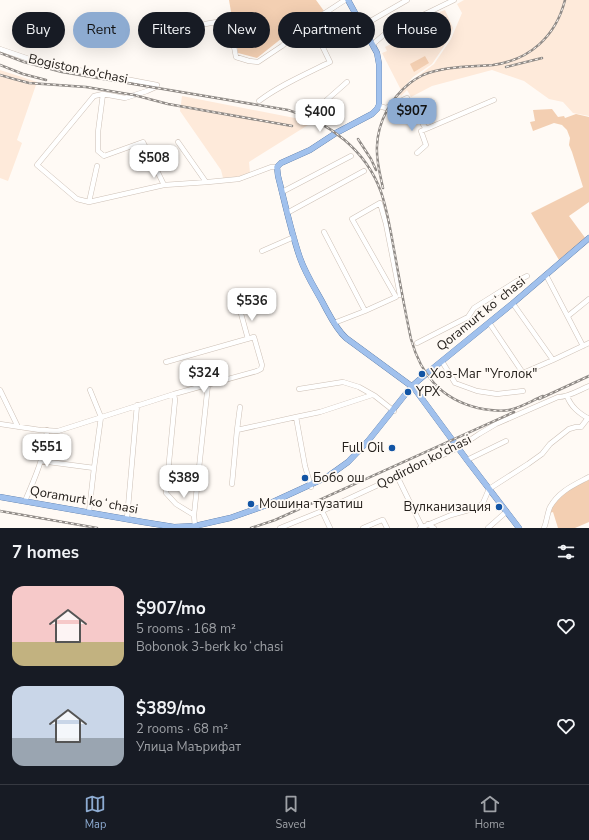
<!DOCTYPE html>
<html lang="en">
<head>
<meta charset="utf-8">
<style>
	body { margin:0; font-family:"Nunito Sans",sans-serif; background:#242831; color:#f1f3f6; height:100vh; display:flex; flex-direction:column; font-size:15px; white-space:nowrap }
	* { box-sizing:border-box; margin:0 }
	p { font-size:13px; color:#9ea1a6 }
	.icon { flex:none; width:22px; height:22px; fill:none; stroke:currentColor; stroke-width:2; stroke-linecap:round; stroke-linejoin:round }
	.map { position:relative; height:528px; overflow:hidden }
	.sheet { display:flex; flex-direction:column; background:#171b24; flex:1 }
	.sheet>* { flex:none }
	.hud { position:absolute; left:12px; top:12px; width:565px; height:36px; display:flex; gap:8px }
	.price { position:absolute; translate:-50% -34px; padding:0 9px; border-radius:8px; background:#fff; color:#222; font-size:13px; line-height:26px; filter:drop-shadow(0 1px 2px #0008) }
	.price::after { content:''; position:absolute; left:50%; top:24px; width:12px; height:9px; margin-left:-6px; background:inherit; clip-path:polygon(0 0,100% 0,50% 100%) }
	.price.selected { background:#8dabd1; color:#111 }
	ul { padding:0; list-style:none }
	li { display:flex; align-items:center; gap:12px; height:100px; padding:0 12px }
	li span { display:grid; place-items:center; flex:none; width:112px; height:80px; border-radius:12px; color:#555 }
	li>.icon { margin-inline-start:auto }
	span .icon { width:48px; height:48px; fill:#fffc; stroke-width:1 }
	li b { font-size:17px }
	h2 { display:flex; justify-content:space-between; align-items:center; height:48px; padding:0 12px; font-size:17px }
	.tag { padding:0 14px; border-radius:18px; background:#171b24; box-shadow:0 4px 16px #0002; font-size:14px; line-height:36px }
	.tag.selected { background:#8dabd1; color:#111 }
	.dock { display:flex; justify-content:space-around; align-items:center; height:56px; border-top:1px solid #363941; background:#171b24; font-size:11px; color:#9ea1a6 }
	.dock a { display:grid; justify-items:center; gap:2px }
	.dock .selected { color:#8dabd1 }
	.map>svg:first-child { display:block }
	.built { fill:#feeada }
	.green { fill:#f3cfb2 }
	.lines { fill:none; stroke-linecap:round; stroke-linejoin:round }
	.minor-casing { stroke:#cdc0b6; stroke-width:5.5 }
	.major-casing { stroke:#4d6e9c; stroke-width:6 }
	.minor { stroke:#fff; stroke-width:4.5 }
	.major { stroke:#a1c1ed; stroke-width:5.5 }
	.rail-casing { stroke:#908b87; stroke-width:2.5 }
	.rail { stroke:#fffaf5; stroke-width:1; stroke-dasharray:3; stroke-linecap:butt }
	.poi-dot { fill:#1254a4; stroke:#fffaf5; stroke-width:1.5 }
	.labels { text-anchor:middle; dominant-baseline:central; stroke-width:3.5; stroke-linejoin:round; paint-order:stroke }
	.street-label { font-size:13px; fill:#25201c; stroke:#fffaf5 }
	.poi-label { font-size:13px; fill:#25201c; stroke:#fffaf5; text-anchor:start }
</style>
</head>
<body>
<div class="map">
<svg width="589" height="528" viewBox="0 0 589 528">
	<rect width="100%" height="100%" fill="#fffaf5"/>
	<path class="built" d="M464 0H589V116L573 113 563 102 549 99 524 81 492 70 432 86 411 97 407 90 401 96 399 93 409 83 434 64 451 39 462 13 457 4Z
		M445 10 453 28 449 39 432 64 413 77 401 90 382 53 387 51 385 47 403 38 401 35 404 33 402 28 423 18Z
		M0 70 37 82 17 140 22 143 8 181 0 178Z
		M182 96 310 121 308 125 249 162 250 173 239 177 223 178 221 170 180 111Z"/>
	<path class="green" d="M229 0H316L324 11 306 19 257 58 238 53Z
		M425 56 429 63 414 72 410 64Z
		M552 109 558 117 564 116 565 118 576 114 589 117V202L569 216 586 239 559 260 531 213 583 187 572 152 569 145 570 138 567 130 562 125 554 123 533 131 530 122 535 121 533 110Z
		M589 479V522L575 528H558L553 512 550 513C551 511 551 508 552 506 557 493 577 484 589 479Z"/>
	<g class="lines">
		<g class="minor-casing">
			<path id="minor" d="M205 24 229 20 236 57 249 61 258 62 282 46 302 28 345 0
				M362 26 407 0
				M373 44 386 33 454 0
				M0 49 41 63 157 85
				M157 85 156 87 147 91 125 98 103 94 94 96 37 165 77 199 89 202 164 185 208 182 239 179 271 167H277
				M103 94 98 132V151L104 156 143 142 164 185
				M259 101C280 85 306 74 330 62L311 23
				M379 106 386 108 407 98 426 129 494 100
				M312 113 347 82
				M178 142 206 182
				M417 153 426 145 421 131 426 129
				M282 192 351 156
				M89 202 97 166
				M287 213 364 171
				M324 232 365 311
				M262 251 294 237
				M546 275 583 346
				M514 305 553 360
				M240 310 248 339
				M568 316 589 299
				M334 323 365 311 396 297 352 219 380 203 386 224 400 295
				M490 324 523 373 553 360 589 343
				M417 343 468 317 474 308 517 281 527 276
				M443 363 455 383 477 391 497 394 523 391
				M299 389 343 382 359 387 375 396 394 411
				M0 390 18 427
				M174 394 175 400 166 493 176 504 194 515
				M567 396C571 407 579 413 589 419
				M296 417 320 412 372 395
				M0 424 40 430 58 431 174 394 257 371 261 369 262 365 254 337 166 362
				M237 430 240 407
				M467 460 506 441
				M41 461 94 468
				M397 476 422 527
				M232 484 237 430 296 417 305 466 311 487
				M25 501C35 478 45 455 47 430
				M322 511 330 528
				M89 512 94 468 101 417 90 390
				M127 519 137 405
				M428 524 434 528
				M195 527 194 515 208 384
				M280 528 322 511 458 448 479 434 496 424 558 397C569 397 579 390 589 386
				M363 528 382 520H383L387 528
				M420 528 451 515 476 508 483 503 489 489 528 464 542 454 550 444 569 429 576 427H581L588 418
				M488 528 506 512
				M544 528C547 521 547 514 550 507 559 491 574 485 589 477"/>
		</g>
		<g class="major-casing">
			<path id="major" d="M348 0 377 53 379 64V105L377 109 372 114 336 133 310 150 281 163 277 167 278 176C285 203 291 232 300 258 306 275 316 290 324 305 330 316 336 329 346 338L414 388 467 460 519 528
				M0 497 143 522 174 527 195 526 230 518 264 506 327 477 348 462 368 441 412 386 426 374 512 304 589 238"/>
		</g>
		<use href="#minor" class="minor"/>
		<use href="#major" class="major"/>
		<g class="rail-casing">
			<path id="rail" d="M0 53 24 62 62 72 288 110C329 122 366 150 381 192 388 212 391 234 395 255 400 283 405 311 411 339 421 375 441 399 478 408 488 410 499 412 509 410 520 408 533 400 543 396
				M0 65 23 74 46 80
				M506 67 542 58
				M0 75 14 79 29 83 86 87 134 95 168 104 292 126
				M358 139 371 159 376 170
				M383 188C380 174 376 160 377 146 378 121 391 98 410 83 414 80 419 77 423 75 445 66 470 67 493 65 530 60 556 36 565 0
				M539 399 589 376
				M0 511 97 528
				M251 528 275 520 514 412"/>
		</g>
		<use href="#rail" class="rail"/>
	</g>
	<g class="poi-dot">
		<circle cx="422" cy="374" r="4"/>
		<circle cx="408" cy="392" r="4"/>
		<circle cx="392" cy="448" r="4"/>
		<circle cx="305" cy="478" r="4"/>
		<circle cx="251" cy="504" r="4"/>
		<circle cx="499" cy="507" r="4"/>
	</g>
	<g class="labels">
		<g class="street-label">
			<text transform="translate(78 69) rotate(12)">Bogiston ko'chasi</text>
			<text transform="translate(481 314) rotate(-39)">Qoramurt koʻchasi</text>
			<text transform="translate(424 462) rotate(-27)">Qodirdon ko'chasi</text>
			<text transform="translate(84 500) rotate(10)">Qoramurt koʻchasi</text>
		</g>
		<g class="poi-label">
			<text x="430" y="374">Хоз-Маг "Уголок"</text>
			<text x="416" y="392">YPX</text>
			<text x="384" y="448" text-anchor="end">Full Oil</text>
			<text x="313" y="478">Бобо ош</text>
			<text x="259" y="504">Мошина тузатиш</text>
			<text x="491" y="507" text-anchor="end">Вулканизация</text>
		</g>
	</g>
</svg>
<b class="price selected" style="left:412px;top:132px">$907</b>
<b class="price" style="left:320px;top:133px">$400</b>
<b class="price" style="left:154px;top:179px">$508</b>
<b class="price" style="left:252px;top:322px">$536</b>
<b class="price" style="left:204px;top:394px">$324</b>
<b class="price" style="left:47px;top:468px">$551</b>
<b class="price" style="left:184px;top:499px">$389</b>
<div class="hud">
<a class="tag">Buy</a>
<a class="tag selected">Rent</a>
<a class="tag">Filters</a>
<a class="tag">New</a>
<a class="tag">Apartment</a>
<a class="tag">House</a>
</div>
</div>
<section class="sheet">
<h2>7 homes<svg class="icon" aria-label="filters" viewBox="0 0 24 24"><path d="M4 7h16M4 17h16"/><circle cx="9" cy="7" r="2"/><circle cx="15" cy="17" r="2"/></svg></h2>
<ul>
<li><span style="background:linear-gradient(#f6c9c9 70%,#c2b280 0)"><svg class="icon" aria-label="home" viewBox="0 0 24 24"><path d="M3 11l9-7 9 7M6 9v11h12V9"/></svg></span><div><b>$907/mo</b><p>5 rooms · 168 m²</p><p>Bobonok 3-berk koʻchasi</p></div><svg class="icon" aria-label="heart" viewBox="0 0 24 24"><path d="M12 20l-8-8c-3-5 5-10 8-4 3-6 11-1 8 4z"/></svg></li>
<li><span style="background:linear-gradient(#c9d6e8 65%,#9aa5b1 0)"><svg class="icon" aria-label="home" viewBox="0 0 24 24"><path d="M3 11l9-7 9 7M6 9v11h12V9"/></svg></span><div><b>$389/mo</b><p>2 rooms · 68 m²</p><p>Улица Маърифат</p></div><svg class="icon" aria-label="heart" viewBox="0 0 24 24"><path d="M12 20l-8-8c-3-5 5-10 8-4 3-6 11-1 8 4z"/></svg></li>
</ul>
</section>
<nav class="dock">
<a class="selected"><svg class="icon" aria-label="map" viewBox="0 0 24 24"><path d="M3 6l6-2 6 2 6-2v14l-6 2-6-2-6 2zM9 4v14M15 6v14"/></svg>Map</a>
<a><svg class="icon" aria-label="saved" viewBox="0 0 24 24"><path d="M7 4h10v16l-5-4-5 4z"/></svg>Saved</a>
<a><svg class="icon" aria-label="home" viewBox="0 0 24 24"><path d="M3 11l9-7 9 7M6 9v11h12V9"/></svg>Home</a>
</nav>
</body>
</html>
